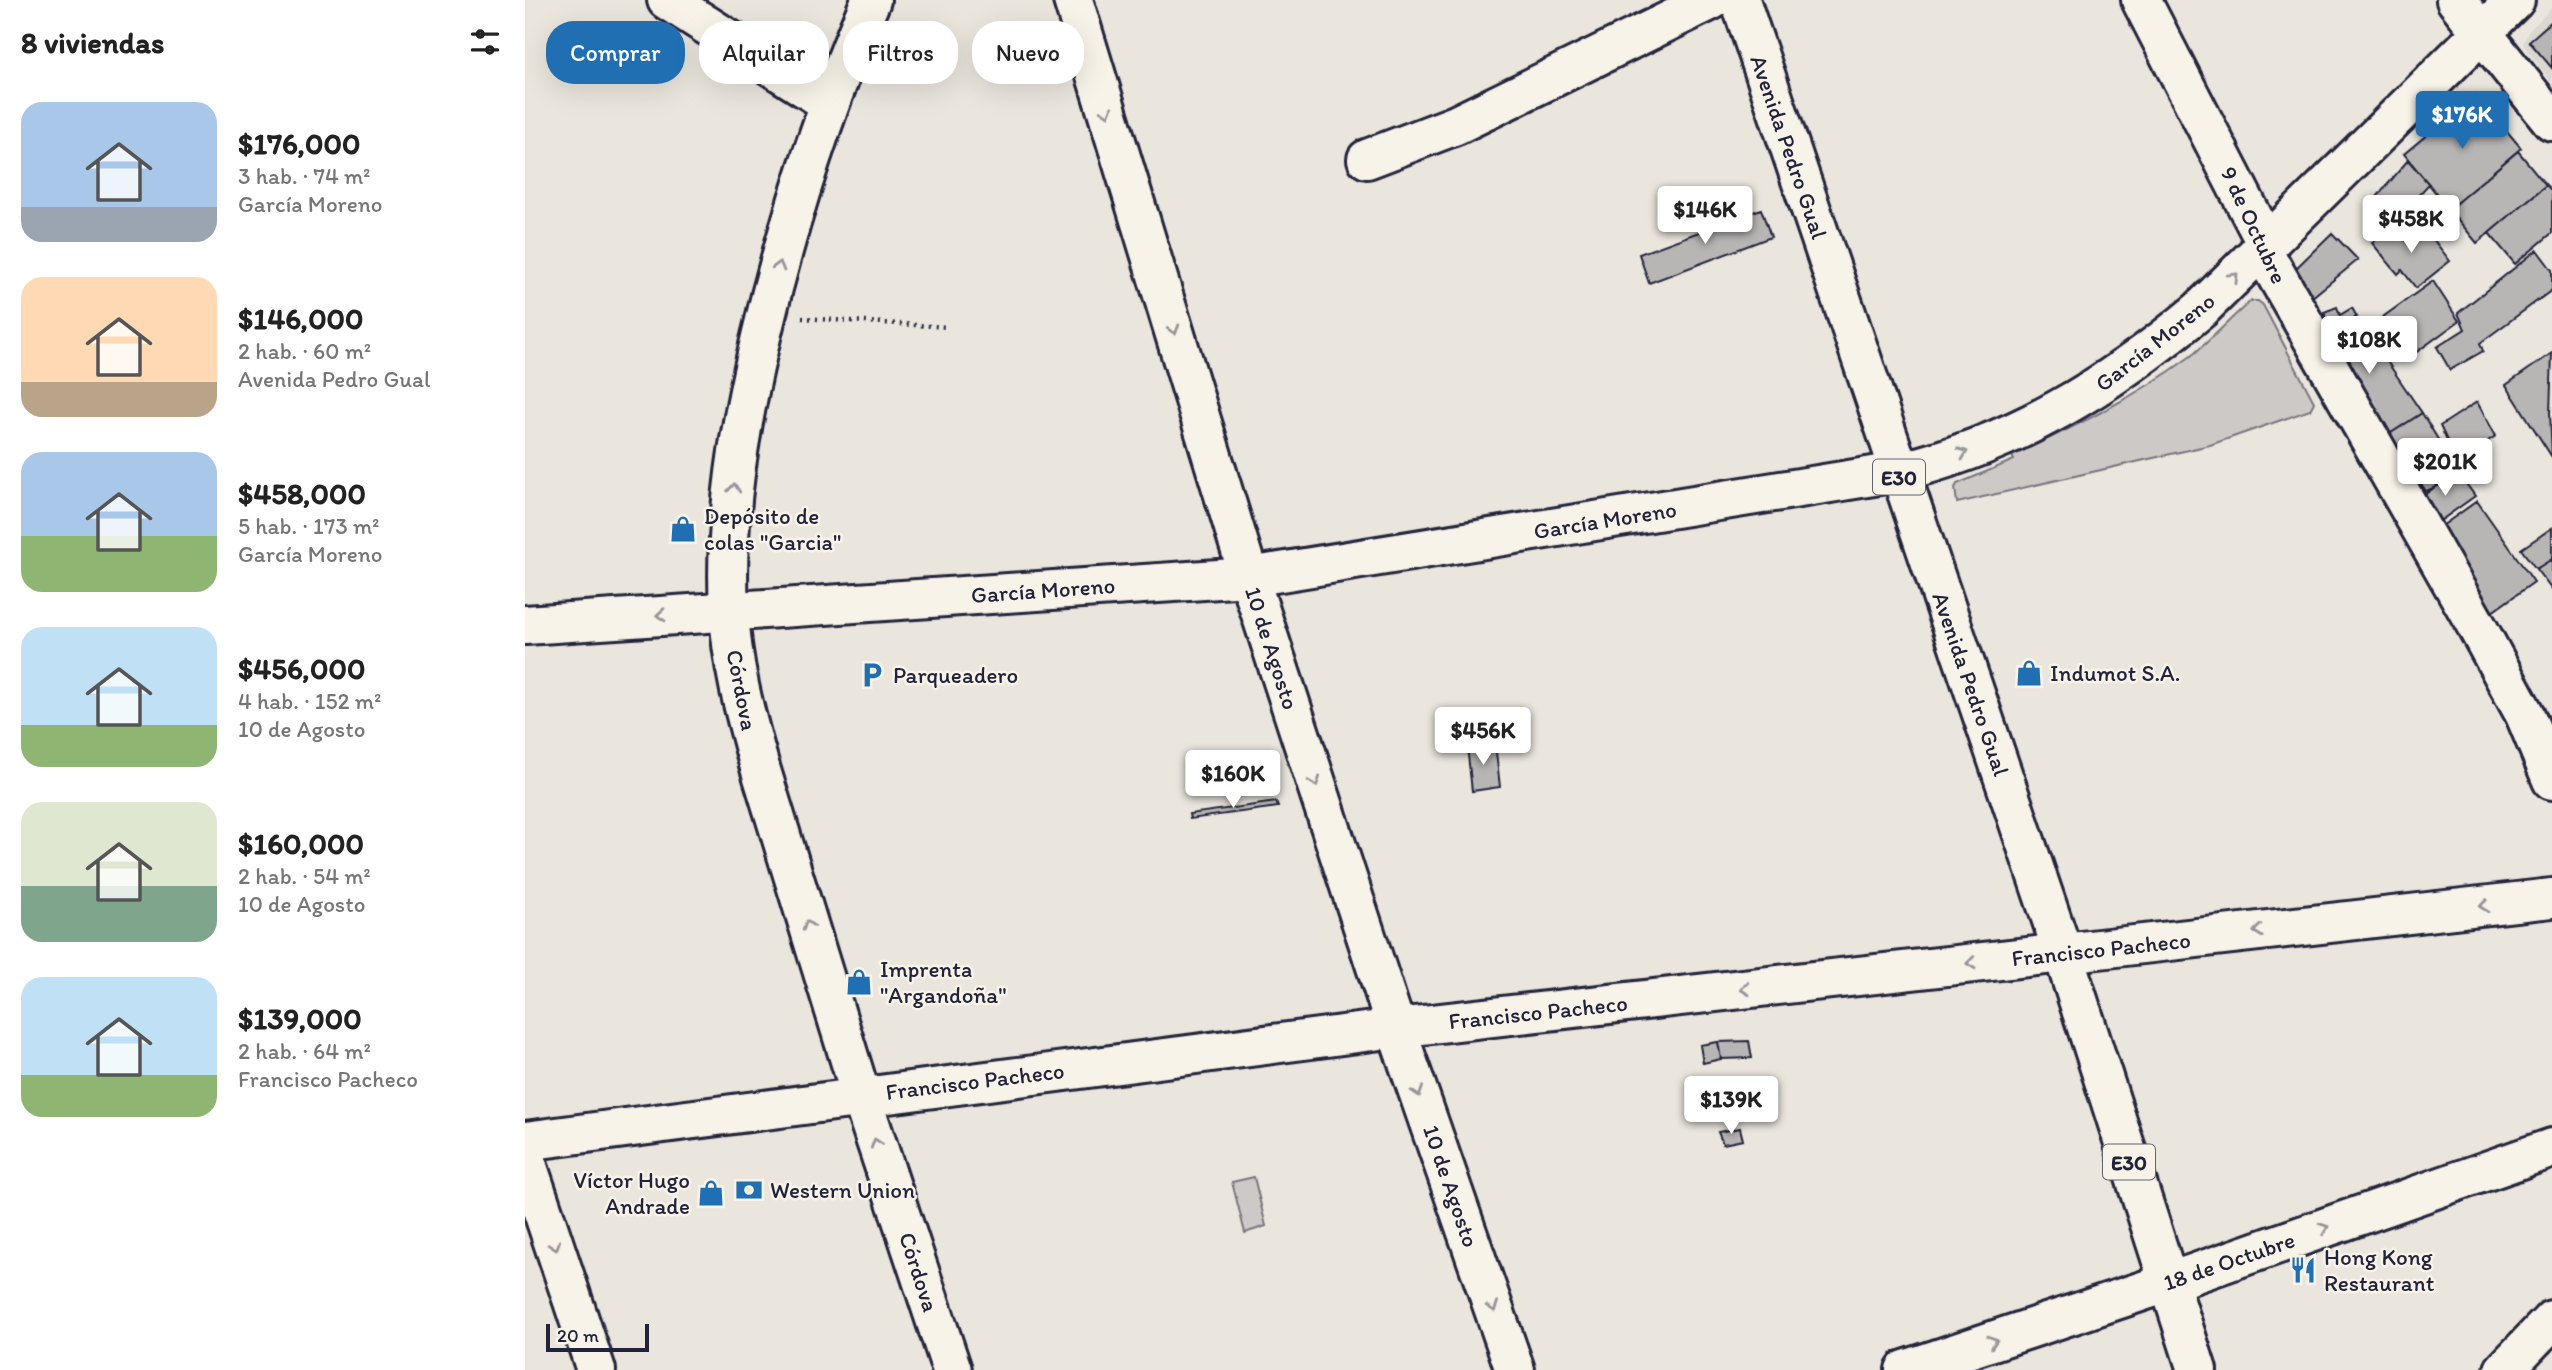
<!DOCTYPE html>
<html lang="es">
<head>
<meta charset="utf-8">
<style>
	body { margin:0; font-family:Itim,sans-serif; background:#f2f2f2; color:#222; height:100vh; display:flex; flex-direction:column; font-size:26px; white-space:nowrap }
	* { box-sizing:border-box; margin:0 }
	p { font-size:23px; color:#767676 }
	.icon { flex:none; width:38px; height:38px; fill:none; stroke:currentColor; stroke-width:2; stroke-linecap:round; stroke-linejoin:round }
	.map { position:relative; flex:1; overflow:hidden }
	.drawer { display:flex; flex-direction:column; background:#fff; width:525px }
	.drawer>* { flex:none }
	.top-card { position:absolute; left:21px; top:21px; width:665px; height:63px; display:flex; gap:14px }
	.scale { position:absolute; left:21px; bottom:18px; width:103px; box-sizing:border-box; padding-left:7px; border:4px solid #22223b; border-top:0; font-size:19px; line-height:24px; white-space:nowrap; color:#22223b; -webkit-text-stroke:5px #f7f3e8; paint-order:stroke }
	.price { position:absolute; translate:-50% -60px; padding:0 16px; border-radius:7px; background:#fff; color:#222; font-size:23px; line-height:46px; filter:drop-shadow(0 2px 4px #0008) }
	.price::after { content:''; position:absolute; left:50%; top:42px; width:21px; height:16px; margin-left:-10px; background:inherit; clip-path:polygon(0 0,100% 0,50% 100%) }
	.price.current { background:#1f6fb2; color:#fff }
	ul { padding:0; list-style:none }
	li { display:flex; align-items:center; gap:21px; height:175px; padding:0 21px }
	li span { display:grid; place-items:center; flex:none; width:196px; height:140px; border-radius:21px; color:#555 }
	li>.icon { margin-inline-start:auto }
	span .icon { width:84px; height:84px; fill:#fffc; stroke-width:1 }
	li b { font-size:30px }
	h2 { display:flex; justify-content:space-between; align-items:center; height:84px; padding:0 21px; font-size:30px }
	.chip { padding:0 24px; border-radius:28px; background:#fff; box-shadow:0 7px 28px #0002; font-size:24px; line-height:63px }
	.chip.current { background:#1f6fb2; color:#fff }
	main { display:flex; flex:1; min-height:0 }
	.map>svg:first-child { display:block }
	.built { fill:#dbd8d2 }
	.green { fill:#cdc9c6; stroke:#787680; stroke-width:2 }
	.building { fill:#b8b6b5; stroke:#22223b; stroke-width:2 }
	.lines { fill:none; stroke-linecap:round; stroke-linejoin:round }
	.minor-casing { stroke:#22223b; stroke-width:44 }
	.major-casing { stroke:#22223b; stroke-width:44 }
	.highway-casing { stroke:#22223b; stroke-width:44 }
	.path { stroke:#22223b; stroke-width:4.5; stroke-dasharray:2 5; stroke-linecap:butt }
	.minor { stroke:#f7f3e8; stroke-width:38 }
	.major { stroke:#f7f3e8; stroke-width:38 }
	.highway { stroke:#f7f3e8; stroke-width:38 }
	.oneway { stroke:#97959a }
	.labels { text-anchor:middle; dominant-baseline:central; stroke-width:5; stroke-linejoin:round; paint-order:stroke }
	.shield { fill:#f7f3e8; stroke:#62616f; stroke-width:2 }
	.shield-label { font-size:21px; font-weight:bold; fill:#22223b }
	.street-label { font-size:23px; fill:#22223b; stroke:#f7f3e8 }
	.poi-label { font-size:23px; fill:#22223b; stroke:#f7f3e8; text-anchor:start }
</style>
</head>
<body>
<main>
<section class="drawer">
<h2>8 viviendas<svg class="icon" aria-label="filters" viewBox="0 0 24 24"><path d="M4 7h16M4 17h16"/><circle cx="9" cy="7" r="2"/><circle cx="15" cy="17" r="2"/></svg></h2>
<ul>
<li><span style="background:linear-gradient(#a9c7e8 75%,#9aa5b1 0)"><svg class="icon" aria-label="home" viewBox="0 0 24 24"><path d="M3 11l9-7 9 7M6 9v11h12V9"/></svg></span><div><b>$176,000</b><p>3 hab. · 74 m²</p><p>García Moreno</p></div></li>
<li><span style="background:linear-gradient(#ffd9b3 75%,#b9a48a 0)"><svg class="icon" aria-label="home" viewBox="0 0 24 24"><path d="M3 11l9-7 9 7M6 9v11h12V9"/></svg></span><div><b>$146,000</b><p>2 hab. · 60 m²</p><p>Avenida Pedro Gual</p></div></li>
<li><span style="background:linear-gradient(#a9c7e8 60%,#8fb573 0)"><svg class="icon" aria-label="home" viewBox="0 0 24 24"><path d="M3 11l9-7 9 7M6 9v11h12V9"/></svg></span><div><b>$458,000</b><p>5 hab. · 173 m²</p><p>García Moreno</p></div></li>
<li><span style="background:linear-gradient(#bfe0f5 70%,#8fb573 0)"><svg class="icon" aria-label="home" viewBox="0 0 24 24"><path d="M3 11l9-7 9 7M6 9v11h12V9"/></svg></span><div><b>$456,000</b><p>4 hab. · 152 m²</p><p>10 de Agosto</p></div></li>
<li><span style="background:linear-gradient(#dfe7d0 60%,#7fa58c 0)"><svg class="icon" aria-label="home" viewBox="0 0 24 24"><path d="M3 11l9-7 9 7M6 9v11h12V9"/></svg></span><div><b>$160,000</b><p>2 hab. · 54 m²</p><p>10 de Agosto</p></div></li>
<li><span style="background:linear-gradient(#bfe0f5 70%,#8fb573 0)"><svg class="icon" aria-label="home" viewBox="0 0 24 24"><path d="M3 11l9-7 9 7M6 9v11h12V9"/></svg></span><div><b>$139,000</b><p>2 hab. · 64 m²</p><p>Francisco Pacheco</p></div></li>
</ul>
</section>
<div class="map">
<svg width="2027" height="1370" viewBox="0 0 2027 1370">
	<rect width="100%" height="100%" fill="#eae6de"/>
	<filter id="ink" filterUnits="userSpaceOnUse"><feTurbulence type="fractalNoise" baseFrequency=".0143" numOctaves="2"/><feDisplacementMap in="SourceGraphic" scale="14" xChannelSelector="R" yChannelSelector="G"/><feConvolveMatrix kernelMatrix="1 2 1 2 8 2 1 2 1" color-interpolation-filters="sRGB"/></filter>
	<g filter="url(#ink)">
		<path class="built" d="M2027 7V83L1998 45 2003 32Z"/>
		<path class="green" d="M1726 301H1733L1738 305 1789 402 1785 410 1685 445 1432 503 1430 488 1432 484 1489 460 1487 456C1549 427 1611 397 1666 356 1688 339 1705 318 1726 301Z
			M729 1177 741 1226 720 1233 707 1182Z"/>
		<path class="building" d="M2027 21V68L2004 41Z
			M1951 94 1996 148 1924 209 1879 154Z
			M1993 151 2021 185 1952 243 1924 209Z
			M1883 160 1904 184 1861 230 1842 209Z
			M2021 185 2027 191V233L1990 264 1964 233Z
			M1236 209 1246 237 1124 283 1114 254Z
			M1869 222 1883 244 1901 230 1925 261 1891 288 1877 270 1873 274 1847 243Z
			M1807 233 1833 260 1781 302 1763 276Z
			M2012 250 2027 270V290L1955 343 1958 351 1925 370 1912 347 1940 329 1933 313Z
			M1908 281 1934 321 1882 359 1855 319Z
			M1812 307 1815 315 1827 308 1832 317 1826 320 1852 357 1857 354 1897 413 1855 440 1797 342 1809 333 1799 312Z
			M2027 353 2025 413 2027 457 1981 385Z
			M1952 402 1971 436 1963 441 1965 447 1934 466 1915 426Z
			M1897 413 1932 471 1918 476 1914 464 1902 469 1913 486 1901 491 1892 478 1876 486 1855 440Z
			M1932 471 1950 496 1908 526 1891 501Z
			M1952 501 2009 582 1967 612 1910 531Z
			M2027 528V559L2011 569 1996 549Z
			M2027 559V590L2011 569Z
			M970 743 975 787 947 791 942 746Z
			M751 802 753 807 665 819 664 814Z
			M1224 1041 1227 1058 1196 1059 1193 1042Z
			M1193 1042 1196 1059 1178 1063 1175 1045Z
			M1215 1128 1218 1140 1198 1144 1193 1132Z"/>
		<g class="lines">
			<g class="minor-casing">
				<path id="minor" d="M142 0 304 103
					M346 0C299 109 263 221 236 337 215 425 199 517 204 609 206 662 220 714 234 764L336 1096 427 1370
					M548 0 724 577 871 1028 990 1370
					M1616 0 1742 245 1737 250 1950 623 2000 715 2027 780
					M1931 0 2027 121
					M842 159 931 125 1187 0
					M0 625 724 577 1373 472C1490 444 1583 387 1675 310L1990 0
					M0 1141 871 1028 1538 953
					M0 1158 71 1370
					M1380 1370 1642 1283
					M1979 1370 2027 1320"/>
			</g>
			<g class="major-casing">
				<path id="major" d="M1538 953 2027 898
					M1642 1283 2027 1148"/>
			</g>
			<g class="highway-casing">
				<path id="highway" d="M1215 0 1538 953 1672 1370"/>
			</g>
			<path class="path" d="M277 318 423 327"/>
			<use href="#minor" class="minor"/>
			<use href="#major" class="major"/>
			<use href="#highway" class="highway"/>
		</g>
		<defs><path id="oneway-chevron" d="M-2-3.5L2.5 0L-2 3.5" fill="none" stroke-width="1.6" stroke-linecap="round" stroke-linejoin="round" transform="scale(1.75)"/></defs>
		<g class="oneway">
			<use href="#oneway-chevron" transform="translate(582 112) rotate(73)"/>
			<use href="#oneway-chevron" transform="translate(254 266) rotate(-75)"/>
			<use href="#oneway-chevron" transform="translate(1709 277) rotate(-45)"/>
			<use href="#oneway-chevron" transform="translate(649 330) rotate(73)"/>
			<use href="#oneway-chevron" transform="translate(1438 453) rotate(-21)"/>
			<use href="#oneway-chevron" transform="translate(209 488) rotate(-85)"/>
			<use href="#oneway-chevron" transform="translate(136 615) rotate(176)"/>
			<use href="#oneway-chevron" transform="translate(790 782) rotate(72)"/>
			<use href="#oneway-chevron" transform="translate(1959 906) rotate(174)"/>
			<use href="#oneway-chevron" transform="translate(283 925) rotate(-107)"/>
			<use href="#oneway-chevron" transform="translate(1733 931) rotate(174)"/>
			<use href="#oneway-chevron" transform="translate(1446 963) rotate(174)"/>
			<use href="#oneway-chevron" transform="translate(1220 989) rotate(174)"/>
			<use href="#oneway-chevron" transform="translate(893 1092) rotate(71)"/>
			<use href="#oneway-chevron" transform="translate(351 1143) rotate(-108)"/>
			<use href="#oneway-chevron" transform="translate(1799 1228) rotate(-19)"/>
			<use href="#oneway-chevron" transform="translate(30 1246) rotate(71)"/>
			<use href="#oneway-chevron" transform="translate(968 1307) rotate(71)"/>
			<use href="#oneway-chevron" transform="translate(1468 1341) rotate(-18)"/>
		</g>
	</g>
	<defs>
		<g id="shop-bare" transform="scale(2.1)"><path d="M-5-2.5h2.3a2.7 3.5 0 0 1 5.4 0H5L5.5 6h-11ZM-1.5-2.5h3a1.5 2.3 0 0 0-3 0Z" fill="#1f6fb2" stroke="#f7f3e8" stroke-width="2.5" paint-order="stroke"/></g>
		<g id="parking-bare" transform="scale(2.1)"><path d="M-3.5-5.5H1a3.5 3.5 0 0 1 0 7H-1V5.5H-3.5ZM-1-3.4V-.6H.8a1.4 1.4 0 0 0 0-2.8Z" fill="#1f6fb2" stroke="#f7f3e8" stroke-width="2.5" paint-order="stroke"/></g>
		<g id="bank-bare" transform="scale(2.1)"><path d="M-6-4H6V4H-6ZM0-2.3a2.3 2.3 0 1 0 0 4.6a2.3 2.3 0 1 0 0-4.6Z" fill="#1f6fb2" stroke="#f7f3e8" stroke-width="2.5" paint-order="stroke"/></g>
		<g id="restaurant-bare" transform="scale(2.1)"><path d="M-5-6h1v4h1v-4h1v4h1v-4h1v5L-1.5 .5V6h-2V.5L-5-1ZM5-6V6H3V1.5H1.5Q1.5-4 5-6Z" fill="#1f6fb2" stroke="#f7f3e8" stroke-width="2.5" paint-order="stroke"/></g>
	</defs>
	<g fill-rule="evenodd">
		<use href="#shop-bare" x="158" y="529"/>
		<use href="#shop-bare" x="1504" y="673"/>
		<use href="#parking-bare" x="347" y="675"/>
		<use href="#shop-bare" x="334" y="982"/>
		<use href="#bank-bare" x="224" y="1190"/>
		<use href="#shop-bare" x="186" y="1193"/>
		<use href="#restaurant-bare" x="1778" y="1270"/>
	</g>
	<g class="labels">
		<g class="shield">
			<rect x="1348" y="459.5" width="52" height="35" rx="5"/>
			<rect x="1578" y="1144.5" width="52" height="35" rx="5"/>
		</g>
		<g class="shield-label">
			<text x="1374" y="477">E30</text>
			<text x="1604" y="1162">E30</text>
		</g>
		<g class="street-label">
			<text transform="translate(1264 147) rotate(71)">Avenida Pedro Gual</text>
			<text transform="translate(1729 225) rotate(65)">9 de Octubre</text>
			<text transform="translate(1630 342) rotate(-38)">García Moreno</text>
			<text transform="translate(1080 520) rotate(-9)">García Moreno</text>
			<text transform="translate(518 590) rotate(-4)">García Moreno</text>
			<text transform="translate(747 648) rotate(72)">10 de Agosto</text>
			<text transform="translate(1446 684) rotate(71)">Avenida Pedro Gual</text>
			<text transform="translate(217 690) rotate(79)">Córdova</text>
			<text transform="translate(1576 949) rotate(-6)">Francisco Pacheco</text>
			<text transform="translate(1013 1012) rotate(-6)">Francisco Pacheco</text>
			<text transform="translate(450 1081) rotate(-7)">Francisco Pacheco</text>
			<text transform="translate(926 1186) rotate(71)">10 de Agosto</text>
			<text transform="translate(1704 1261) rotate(-19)">18 de Octubre</text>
			<text transform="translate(394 1272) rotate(72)">Córdova</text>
		</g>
		<g class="poi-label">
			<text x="179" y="516">Depósito de<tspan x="179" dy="26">colas "Garcia"</tspan></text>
			<text x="1525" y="673">Indumot S.A.</text>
			<text x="368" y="675">Parqueadero</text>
			<text x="355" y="969">Imprenta<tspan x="355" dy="26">"Argandoña"</tspan></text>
			<text x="165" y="1180" text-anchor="end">Víctor Hugo<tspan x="165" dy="26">Andrade</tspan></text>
			<text x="245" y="1190">Western Union</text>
			<text x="1799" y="1257">Hong Kong<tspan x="1799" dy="26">Restaurant</tspan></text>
		</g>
	</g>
</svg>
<div class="scale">20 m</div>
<b class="price current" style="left:1937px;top:151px">$176K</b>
<b class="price" style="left:1180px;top:246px">$146K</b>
<b class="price" style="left:1886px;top:255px">$458K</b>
<b class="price" style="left:1844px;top:376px">$108K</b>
<b class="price" style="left:1920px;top:498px">$201K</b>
<b class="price" style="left:958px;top:767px">$456K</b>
<b class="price" style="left:708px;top:810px">$160K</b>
<b class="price" style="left:1206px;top:1136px">$139K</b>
<div class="top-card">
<a class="chip current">Comprar</a>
<a class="chip">Alquilar</a>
<a class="chip">Filtros</a>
<a class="chip">Nuevo</a>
</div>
</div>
</main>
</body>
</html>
